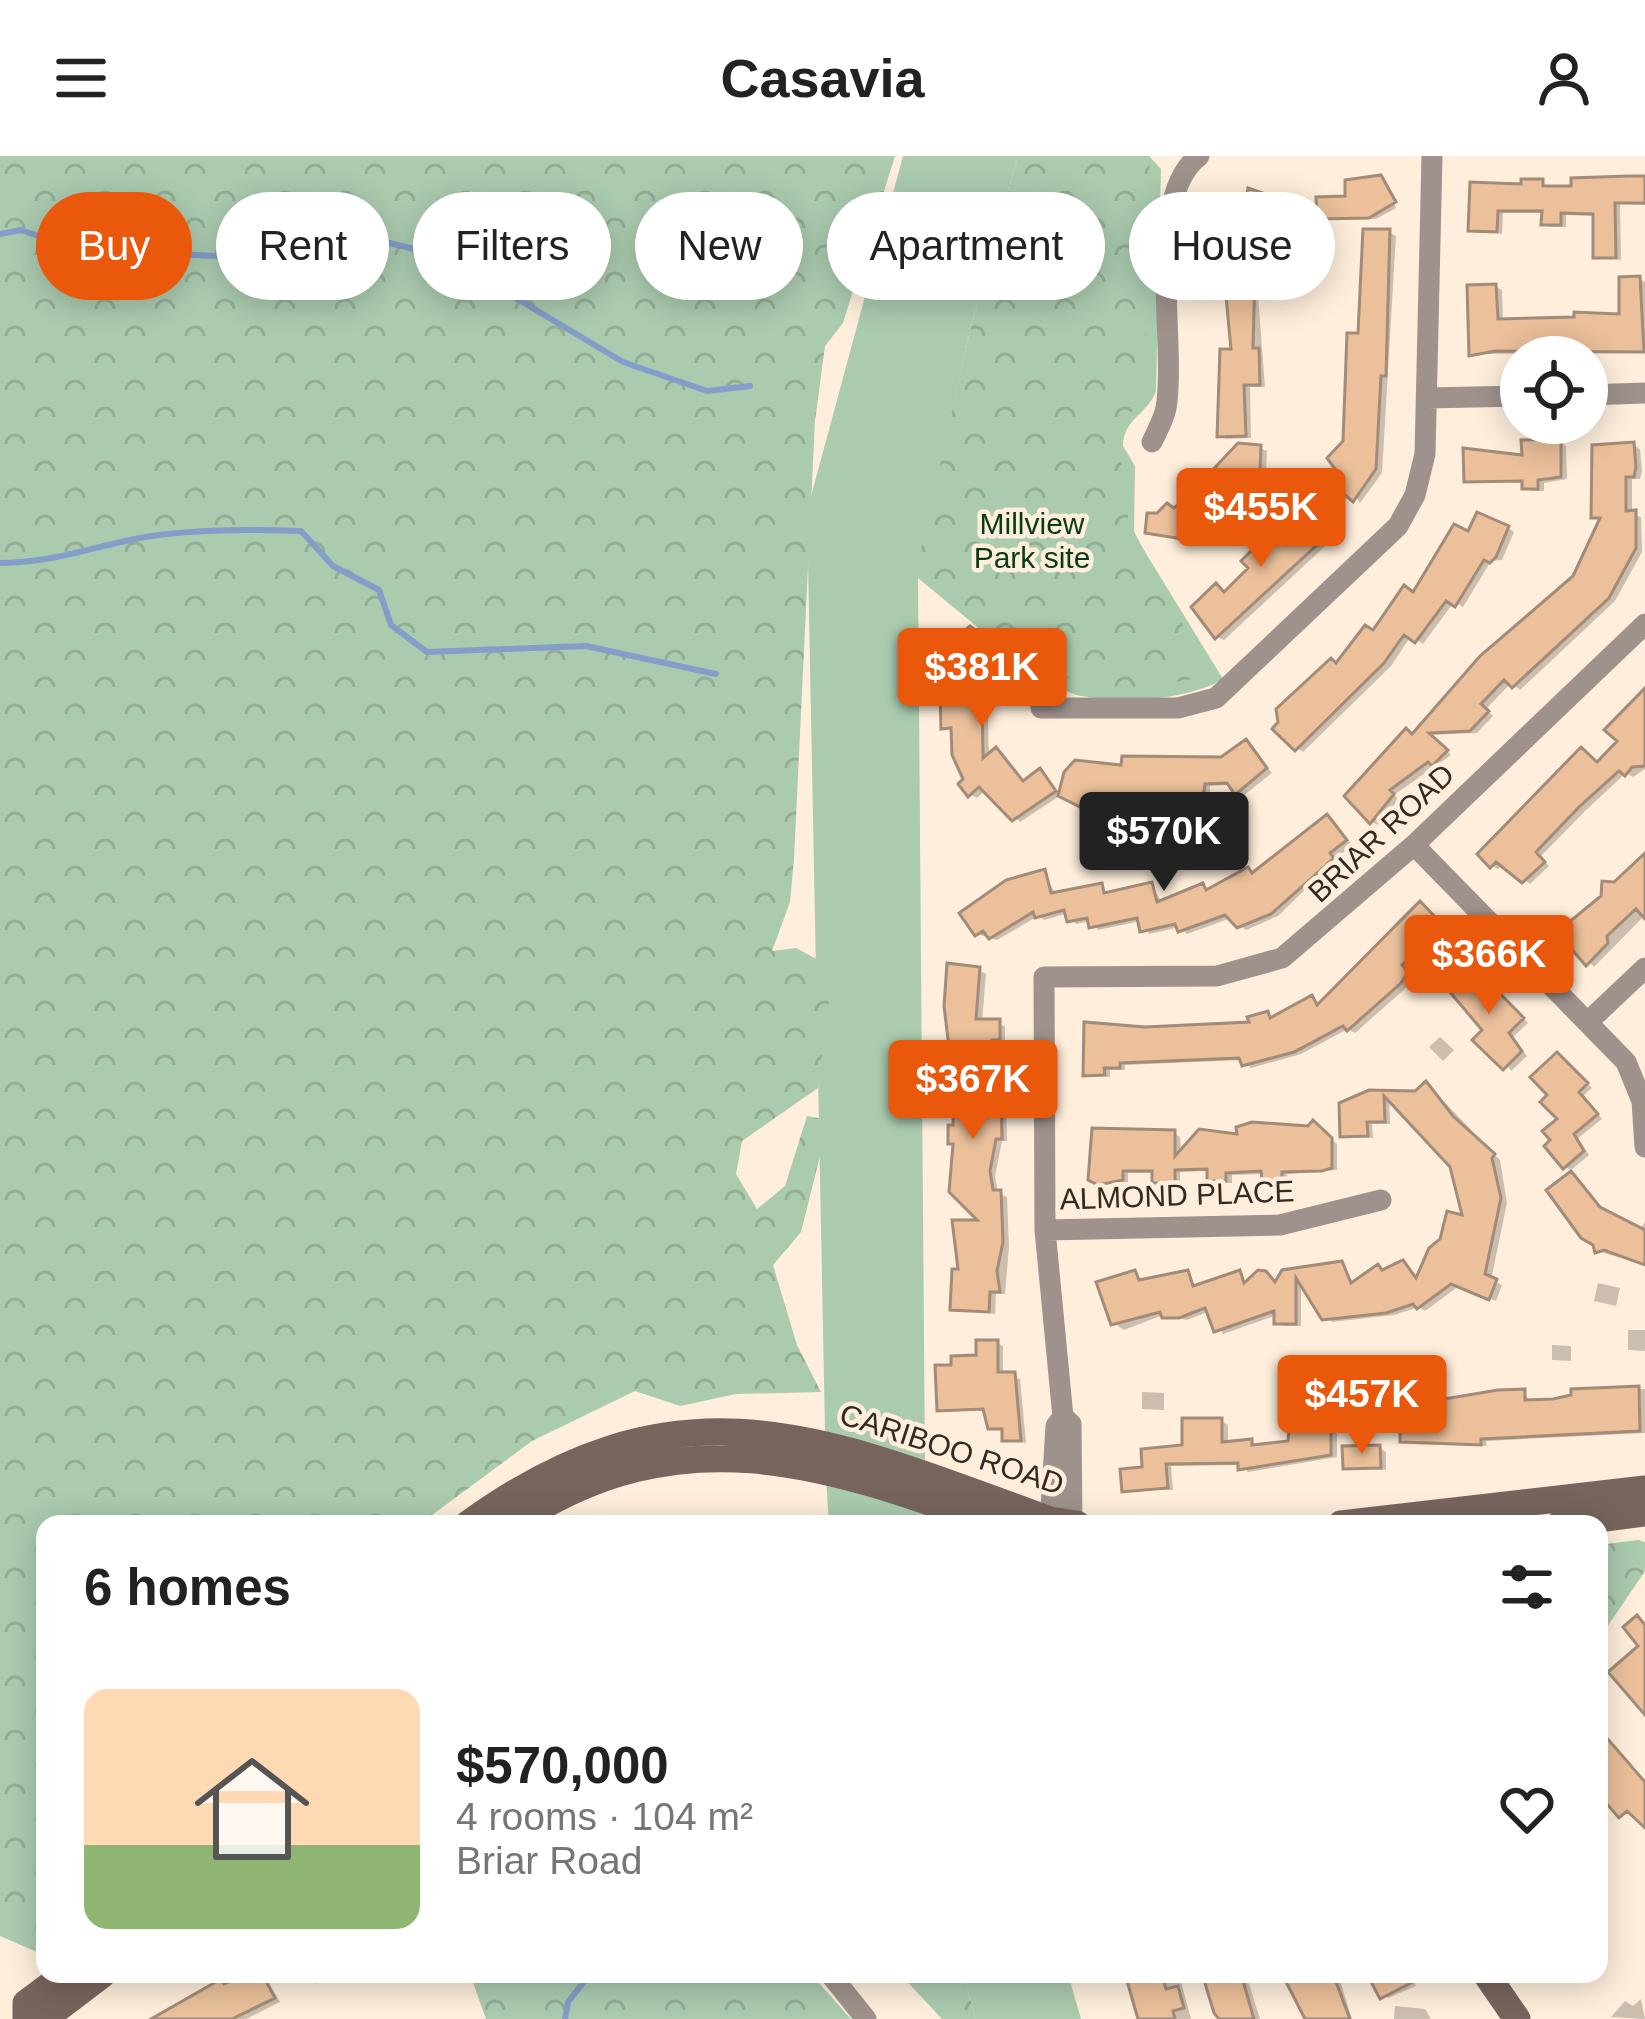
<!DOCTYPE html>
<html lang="en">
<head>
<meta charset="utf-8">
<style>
	body { margin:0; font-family:Arial,sans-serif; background:#f6f6f6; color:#222; height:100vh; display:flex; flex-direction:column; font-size:45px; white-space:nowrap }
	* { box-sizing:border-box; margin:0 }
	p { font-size:39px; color:#767676 }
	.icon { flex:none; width:66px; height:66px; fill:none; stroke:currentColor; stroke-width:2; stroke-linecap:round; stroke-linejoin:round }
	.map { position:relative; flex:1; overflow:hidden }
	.side { position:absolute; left:36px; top:1359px; width:1572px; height:468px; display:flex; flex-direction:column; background:#fff; border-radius:24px; box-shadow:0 6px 30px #0003 }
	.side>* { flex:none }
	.guide { position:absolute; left:36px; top:36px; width:1575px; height:108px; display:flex; gap:24px }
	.tools { position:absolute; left:1500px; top:180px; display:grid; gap:24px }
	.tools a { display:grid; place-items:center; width:108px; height:108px; border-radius:50%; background:#fff; box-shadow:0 6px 30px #0003; font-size:60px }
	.price { position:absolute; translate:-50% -102px; padding:0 27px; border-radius:12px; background:#ea580c; color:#fff; font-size:39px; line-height:78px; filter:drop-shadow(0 3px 6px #0008) }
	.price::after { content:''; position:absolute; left:50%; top:72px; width:36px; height:27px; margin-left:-18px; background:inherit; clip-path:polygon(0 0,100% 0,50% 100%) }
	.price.active { background:#222; color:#fff }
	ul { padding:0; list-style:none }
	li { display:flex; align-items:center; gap:36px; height:300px; padding:0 48px }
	li span { display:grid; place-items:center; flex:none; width:336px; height:240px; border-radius:24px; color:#555 }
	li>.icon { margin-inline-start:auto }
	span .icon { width:144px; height:144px; fill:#fffc; stroke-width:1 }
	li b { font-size:51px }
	h2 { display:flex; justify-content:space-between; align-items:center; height:144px; padding:0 48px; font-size:51px }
	.chip { padding:0 42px; border-radius:54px; background:#fff; box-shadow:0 6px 30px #0003; font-size:42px; line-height:108px }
	.chip.active { background:#ea580c; color:#fff }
	header { display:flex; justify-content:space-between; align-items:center; height:156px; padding:0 48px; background:#fff; font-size:54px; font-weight:700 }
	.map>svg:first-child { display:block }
	.green { fill:#abcbaf }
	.forest { fill:url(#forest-crowns) }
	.shadow { fill:#0003 }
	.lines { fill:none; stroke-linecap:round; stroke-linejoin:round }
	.stream { stroke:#849ec9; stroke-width:6 }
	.building { fill:#ebc09b; stroke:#a28b78; stroke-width:3 }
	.street { stroke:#9f928c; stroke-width:21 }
	.secondary { stroke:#77655d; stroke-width:27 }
	.labels { text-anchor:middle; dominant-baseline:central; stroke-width:9; stroke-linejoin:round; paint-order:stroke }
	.park-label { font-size:30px; fill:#083a17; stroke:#feeedb }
	.street-label { font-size:30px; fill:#322b22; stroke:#feeedb }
</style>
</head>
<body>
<header><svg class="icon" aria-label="menu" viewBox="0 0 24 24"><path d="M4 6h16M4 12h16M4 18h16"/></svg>Casavia<svg class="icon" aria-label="person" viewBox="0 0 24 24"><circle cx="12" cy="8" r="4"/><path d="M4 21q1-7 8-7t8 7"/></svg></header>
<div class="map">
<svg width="1645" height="1863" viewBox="0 0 1645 1863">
	<defs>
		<pattern id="forest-crowns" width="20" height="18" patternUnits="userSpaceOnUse" patternTransform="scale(3)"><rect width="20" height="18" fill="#abcbaf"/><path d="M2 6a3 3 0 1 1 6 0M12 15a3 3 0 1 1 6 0" fill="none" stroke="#94ae96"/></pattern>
	</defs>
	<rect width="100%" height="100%" fill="#feeedb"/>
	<path class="green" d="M903 0H1018L970 175 919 407 1149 0 1161 13 1156 235C1148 258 1123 263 1123 290L1135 310 1134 378 1223 523C1185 545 1125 547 1081 540 1065 538 1055 524 1038 521L918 422 925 1307 825 1276 807 355Z
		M826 1323 928 1358 931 1368H829Z
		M963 1818H1068L1081 1863H976Z"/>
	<path class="forest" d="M0 0H895L843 167 825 190 815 265 794 703 790 746 772 795 796 792 820 805 829 848 818 932 742 985 736 1018 757 1053 785 1030 807 960 829 964 801 1076 773 1109 797 1189 821 1236 736 1238 680 1250 635 1235 532 1285 420 1368H45L44 1799 0 1780Z
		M1018 0H1150L1144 238 1117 276 1119 304 1128 316V364L1209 519C1061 556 1020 502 917 411L970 175Z
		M1638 1384 1645 1386V1415L1599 1483V1389Z
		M470 1818H811L851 1863H486Z
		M900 1818H963L976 1863H942Z"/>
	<path class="shadow" d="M1380 22 1396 52 1376 63 1320 61Z
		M1645 25V49L1620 48 1621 104 1596 100V60L1566 59V71H1550L1544 68 1545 57H1503L1502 78 1472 73 1524 31 1542 26 1548 33Z
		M1251 36 1283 48 1272 81 1262 77V126H1257L1265 231H1250L1251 282 1226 283 1220 279 1234 196 1240 85Z
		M1389 76 1396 80 1382 317 1360 347 1342 317 1361 180Z
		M1639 123 1645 126V197L1472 198 1496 131 1502 134 1503 166 1623 161Z
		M1560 286 1566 290 1567 323 1544 327V335H1531L1525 327 1467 324Z
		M1634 289 1640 293 1642 316 1640 323H1632V358L1641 361 1642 396 1615 445 1520 534 1511 527 1486 553 1493 560 1477 577 1431 579 1451 599 1394 639 1399 643 1378 669 1372 666 1413 580 1575 422 1602 365 1594 360Z
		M1260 292 1267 295 1266 317 1189 385 1148 375Z
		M1304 356 1335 381 1224 484 1217 481 1216 431 1226 438Z
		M1508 372 1514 376 1502 404 1491 405 1463 451 1454 446 1423 488 1411 480 1391 510 1303 596 1297 592 1338 509 1415 439 1469 379Z
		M977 477 1009 502 987 531 989 601 996 595 1002 599 1025 627 1040 616 1061 639 1020 666 986 634 977 642 970 638 954 574 944 571Z
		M1645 536V613L1633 621 1626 617 1586 654 1540 701 1549 710 1530 728 1504 708 1498 713 1492 710 1621 584Z
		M1246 586 1272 617 1243 640 1232 629 1210 630V639L1203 641 1111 642 1108 653 1091 654 1062 639 1093 605 1124 612 1222 604Z
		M1327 661 1352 688 1278 760 1246 774 1231 762 1187 778 1180 771 1149 778 1141 765 1098 774 1091 765 1076 768 1068 757 1044 764 1038 760 997 784 977 778 1044 717 1056 739 1101 730 1109 739 1152 729 1162 747 1203 730 1211 735 1248 714 1255 718Z
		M1645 701V759L1594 811 1561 776Z
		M1427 752 1464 790 1452 802 1431 792 1406 814 1413 821 1408 830 1355 877 1348 873 1301 898 1251 912 1243 904 1125 909V914H1110V921L1086 918 1145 874 1253 869 1267 858 1275 862 1312 842 1321 850Z
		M979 814 986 818 982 866 1005 870V886H998V916L1006 939 1007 985H1002L995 1020 998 1037 1007 1041 1009 1091 1005 1138H996L995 1158 953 1152 984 1067 956 972 947 850Z
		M1480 818 1528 867 1513 881 1527 900 1511 915 1486 874Z
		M1440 881 1454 894 1443 905 1429 891Z
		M1563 903 1592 932 1583 940 1602 963 1578 982 1589 999 1571 1014 1565 1011 1561 963 1551 939Z
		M1427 928 1500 1004 1507 1047 1491 1124 1502 1129 1496 1145 1459 1130 1425 1155 1419 1151 1394 1159 1332 1166 1301 1125V1170H1284L1277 1159 1223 1178 1210 1155 1187 1164 1163 1159 1124 1174 1118 1170 1100 1128 1134 1117 1143 1126 1187 1118 1197 1131 1239 1117 1248 1128 1266 1118 1278 1128 1284 1117 1341 1108 1354 1128 1378 1111 1386 1116 1403 1107 1419 1124 1467 1063 1453 1010 1389 941 1390 968H1372L1373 982 1343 979 1342 948 1354 939 1416 938Z
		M1320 972 1337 988V1014L1287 1018 1288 1026 1271 1027 1264 1018 1232 1019V1027H1216L1210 1015 1180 1016V1029H1161L1155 1017H1128V1026H1098L1174 977 1180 981 1181 998 1240 982Z
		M1571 1018 1605 1058 1640 1075 1645 1065V1109L1597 1095 1550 1035Z
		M1598 1127 1620 1132 1616 1150 1594 1145Z
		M1628 1174H1645V1195L1628 1194Z
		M997 1187 1003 1190V1219L1020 1223 1026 1287 1005 1283V1275L991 1271 987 1255 940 1253Z
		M1552 1189 1571 1190V1205L1552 1204Z
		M1645 1233V1277L1486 1285 1487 1290 1403 1284 1524 1236 1531 1247 1574 1241V1235Z
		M1142 1236 1164 1237V1254L1142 1253Z
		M1330 1260 1337 1263V1301L1248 1316 1241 1309 1171 1310 1173 1334H1125L1145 1314 1221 1265 1228 1269V1289L1259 1291 1291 1288Z
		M1380 1292 1386 1296V1314L1346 1311Z
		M246 1818H264L280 1846 246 1863H160Z
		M306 1818H331L315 1828Z
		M1127 1818H1179L1191 1863H1140Z
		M1206 1818H1246L1260 1863H1219Z
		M1287 1818H1338L1352 1863H1304Z
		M1372 1818H1411L1416 1830 1388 1842Z
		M1641 1843 1645 1863 1611 1861 1625 1845 1633 1850Z
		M1395 1850 1425 1853 1431 1863H1394Z"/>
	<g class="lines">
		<path class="stream" d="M0 78 21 74 76 93 254 102 311 98 358 79 449 102 623 206 707 235 750 230
			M0 407C64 406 100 387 158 379 206 373 253 373 301 375L333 410 379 434 391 469 427 496 586 490 716 518
			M565 1863 568 1846 590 1818"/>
	</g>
	<path class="building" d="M1381 19 1396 46 1369 62 1317 63 1316 41 1345 40V24Z
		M1629 20H1645V47H1615L1616 102H1593V58L1561 57V69H1541L1542 55H1498L1497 76 1468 75 1470 26 1521 28V23H1543V30H1571V22Z
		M1248 32 1278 42 1266 80 1256 76 1253 192H1259L1260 229H1244L1246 280 1217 281 1220 193H1231L1222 98 1224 82H1238Z
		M1363 73H1390L1386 220H1381L1376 313 1353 346 1331 326 1338 317 1327 302 1343 285 1347 177H1358Z
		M1640 120 1644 196 1495 195 1469 200 1467 129 1496 128 1498 163 1574 161V156L1619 158V121Z
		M1561 283V321L1538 324V333H1522V325L1464 326 1463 292 1522 299 1521 284Z
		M1634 286 1636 311 1634 321H1626V355L1636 354V392L1609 442 1512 532 1504 524 1481 548 1489 555 1470 575 1429 577 1448 594 1432 610 1428 606 1390 634 1394 638 1370 668 1344 640 1406 572 1412 578 1480 500 1573 420 1600 362H1591L1592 289Z
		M1238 287 1261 289 1260 314 1182 383 1145 377 1147 357H1157L1167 347 1174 352 1186 342Z
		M1297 349 1331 376 1215 483 1191 451 1216 427 1224 436 1248 412 1241 405Z
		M1477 356 1509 370 1496 401 1490 407 1484 404 1455 451 1446 445 1415 487 1404 479 1384 507 1295 595 1272 573 1278 566 1276 553 1331 502 1336 507 1365 469 1373 474 1404 429 1413 436 1454 368 1468 375Z
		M970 470 1005 497 982 527 983 602 996 591 1023 625 1040 612 1056 635 1012 665 979 631 968 641 958 628 963 623 952 599 951 572 941 573 940 537H950V510L941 495Z
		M1645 532V610L1632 611 1625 620 1619 615 1579 651 1536 696 1545 706 1522 727 1496 706 1490 712 1477 698 1581 591 1597 606 1617 585 1604 574Z
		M1246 583 1267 612 1235 639 1227 627 1205 628 1204 636 1195 640H1104L1102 651 1082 652 1058 640 1064 616 1075 604 1121 609 1122 600 1221 601Z
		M1327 658 1347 684 1330 697 1334 702 1271 758 1237 772 1225 759 1178 776 1175 768 1140 776 1137 762 1089 772 1087 762 1067 766 1064 754 1035 762 1033 756 989 783 983 775 975 780 959 757 1006 724 1045 713 1051 737 1102 727 1104 737 1152 726 1157 746 1203 727 1206 734 1248 711 1252 717Z
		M1645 697V763L1636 753 1607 780 1608 787 1586 810 1557 776 1601 740 1602 725 1614 726Z
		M1420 745 1459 786 1444 801 1423 790 1402 809 1408 816 1401 827 1347 875 1343 870 1294 896 1242 910 1239 902 1120 907V912H1104L1105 919 1083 920 1084 866 1145 871 1249 866 1247 861 1268 855 1270 862 1312 839 1317 849Z
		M947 807 980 811 976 863H1000V884H992L993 911 1001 934 1002 983H996L990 1015 993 1034H1001L1003 1086 997 1115 1000 1136H990L989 1156 950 1154 952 1113H958L952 1064H977L949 1036 953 988H948V969H953L954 933 944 850Z
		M1473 810 1524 862 1509 877 1522 895 1503 914 1472 884 1482 874 1449 835Z
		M1557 896 1588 927 1579 936 1598 958 1574 978 1584 995 1563 1013 1544 990 1550 984 1542 975 1557 963 1540 946 1547 939 1530 921Z
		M1426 925 1453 960 1495 998 1492 1002 1501 1042 1485 1118 1497 1123 1489 1144 1451 1128 1417 1153 1413 1148 1386 1157 1322 1164 1296 1122V1168H1274V1155L1214 1176 1205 1152 1179 1162H1162L1160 1156 1111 1169 1096 1126 1135 1114 1139 1124 1188 1114 1193 1130 1240 1114 1244 1127 1258 1114 1266 1115 1275 1126 1282 1114 1342 1105 1351 1127 1378 1108 1382 1114 1403 1104 1416 1122 1429 1092 1440 1083 1447 1055 1462 1059 1450 1011 1384 940 1385 966H1367L1368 980 1340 981 1339 947 1369 934 1415 935Z
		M1313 964 1332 982V1012L1322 1015 1282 1016V1024L1262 1025 1261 1015 1226 1017V1025H1207V1013L1175 1014V1027H1152V1015H1123V1024L1098 1029 1088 1024 1092 972 1175 974V1000L1199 973 1237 978 1236 971 1252 966 1308 970Z
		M1571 1015 1600 1051 1645 1074V1109L1604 1094 1595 1097 1593 1089 1581 1082 1546 1034Z
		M976 1184H998V1216H1015L1021 1285H1002V1273H988L983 1253 937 1255 935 1209H951V1200L976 1199Z
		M1639 1230 1640 1275 1481 1283V1289L1400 1286V1260L1426 1255V1246L1498 1234 1525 1233V1244L1553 1243 1571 1239V1233Z
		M1311 1257H1331V1299L1238 1314V1307L1166 1308 1168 1332 1122 1336 1120 1313 1142 1311 1141 1293 1182 1289V1262H1222V1286L1252 1283V1289L1288 1285 1289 1271 1311 1269Z
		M1380 1289 1381 1312 1343 1313 1342 1290Z
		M1637 1459 1645 1469V1559L1608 1516 1638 1490 1623 1471Z
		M1599 1573 1645 1626V1672L1627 1655 1619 1662 1599 1639Z
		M246 1818H262L275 1842 232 1863H151L221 1823 224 1828Z
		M1125 1818H1162L1166 1833 1178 1830 1184 1852 1173 1855 1175 1863H1138Z
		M1225 1818H1241L1254 1863H1219L1214 1857 1204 1824Z
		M1282 1818H1333L1350 1863H1305Z
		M1367 1818H1428L1380 1843Z"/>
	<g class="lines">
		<path class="street" d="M1587 239 1645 237
			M1427 242 1521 240
			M1152 286C1157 275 1164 263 1166 252 1177 188 1144 41 1199 0
			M1041 552H1178L1216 542 1398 370 1415 339 1425 298 1432 0
			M1414 689 1626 906 1642 945 1645 991
			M1589 865 1645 812
			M1045 1074 1280 1069 1381 1044
			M1050 1368 1056 1270 1063 1261
			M1072 1368 1071 1268 1063 1261 1045 1074 1044 821 1217 820 1282 802 1414 689 1645 468
			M830 1818 866 1863"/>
		<path class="secondary" d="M468 1368C681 1213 829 1283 1050 1364L1077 1368
			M514 1368C679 1258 823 1307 992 1368
			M1341 1368 1645 1333
			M1560 1368 1645 1357
			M1486 1818 1517 1863
			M26 1863V1847L65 1818
			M44 1863 103 1818"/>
	</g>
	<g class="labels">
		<g class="park-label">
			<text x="1032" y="367">Millview<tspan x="1032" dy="34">Park site</tspan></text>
		</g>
		<g class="street-label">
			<text transform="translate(1381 677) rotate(-43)">BRIAR ROAD</text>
			<text transform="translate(1177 1039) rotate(-2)">ALMOND PLACE</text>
			<text transform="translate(952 1293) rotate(18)">CARIBOO ROAD</text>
		</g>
	</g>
</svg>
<div class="tools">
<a><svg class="icon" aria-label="locate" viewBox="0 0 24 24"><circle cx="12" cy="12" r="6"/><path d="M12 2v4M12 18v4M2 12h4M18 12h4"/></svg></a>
</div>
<b class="price" style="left:1261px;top:414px">$455K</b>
<b class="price" style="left:982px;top:574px">$381K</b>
<b class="price active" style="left:1164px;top:738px">$570K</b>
<b class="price" style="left:1489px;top:861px">$366K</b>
<b class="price" style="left:973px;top:986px">$367K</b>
<b class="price" style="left:1362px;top:1301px">$457K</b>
<div class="guide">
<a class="chip active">Buy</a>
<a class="chip">Rent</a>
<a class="chip">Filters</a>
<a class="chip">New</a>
<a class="chip">Apartment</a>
<a class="chip">House</a>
</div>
<section class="side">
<h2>6 homes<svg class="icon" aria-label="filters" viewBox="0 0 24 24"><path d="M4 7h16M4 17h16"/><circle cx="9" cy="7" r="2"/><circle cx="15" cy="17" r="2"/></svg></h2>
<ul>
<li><span style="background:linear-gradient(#ffd9b3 65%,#8fb573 0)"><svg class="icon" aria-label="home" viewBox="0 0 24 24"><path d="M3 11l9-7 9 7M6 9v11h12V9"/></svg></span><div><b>$570,000</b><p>4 rooms · 104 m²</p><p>Briar Road</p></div><svg class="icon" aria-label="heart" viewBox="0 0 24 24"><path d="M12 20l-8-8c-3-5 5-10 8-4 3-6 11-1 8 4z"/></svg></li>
</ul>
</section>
</div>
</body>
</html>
